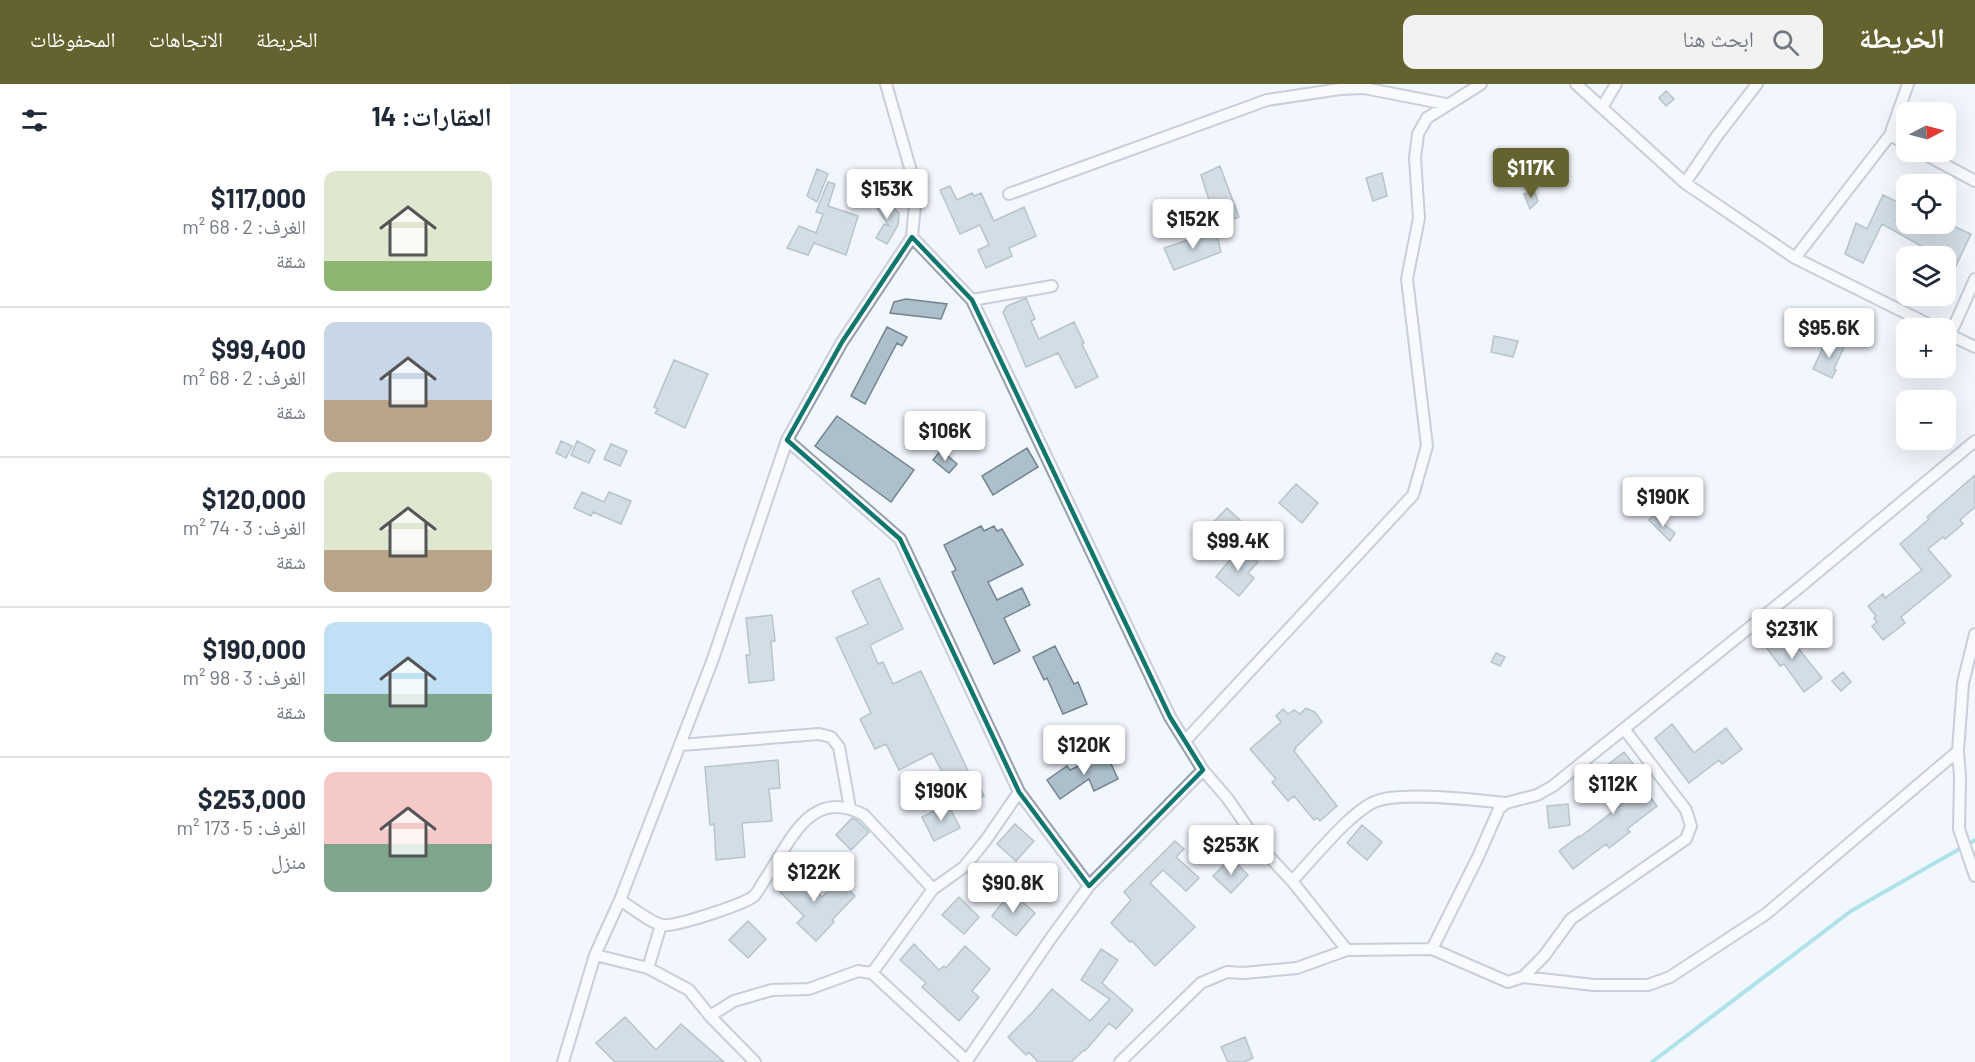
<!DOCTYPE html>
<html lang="ar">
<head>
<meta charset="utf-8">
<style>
	body { margin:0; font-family:Barlow,"Noto Naskh Arabic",sans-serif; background:#f2f2f3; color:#1f2937; direction:rtl; height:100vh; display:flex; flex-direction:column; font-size:22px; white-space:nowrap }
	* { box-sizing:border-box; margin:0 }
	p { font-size:20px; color:#747a83 }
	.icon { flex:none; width:33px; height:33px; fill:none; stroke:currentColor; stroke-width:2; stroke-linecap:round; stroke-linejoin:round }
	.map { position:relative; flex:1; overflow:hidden; direction:ltr }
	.drawer { display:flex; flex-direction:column; background:#fff; width:510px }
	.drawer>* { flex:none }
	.needle { width:39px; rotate:84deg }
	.controls { position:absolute; left:1386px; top:18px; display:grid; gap:12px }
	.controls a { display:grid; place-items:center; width:60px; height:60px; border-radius:12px; background:#fff; box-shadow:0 6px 24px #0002; font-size:30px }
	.price { position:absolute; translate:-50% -51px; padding:0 14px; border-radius:6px; background:#fff; color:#222; font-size:20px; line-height:39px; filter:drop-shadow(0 2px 3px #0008) }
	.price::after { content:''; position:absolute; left:50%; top:36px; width:18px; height:14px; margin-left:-9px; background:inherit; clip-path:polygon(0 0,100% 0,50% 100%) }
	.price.on { background:#646330; color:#fff }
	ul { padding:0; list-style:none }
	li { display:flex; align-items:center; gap:18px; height:150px; padding:0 18px }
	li+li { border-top:2px solid #e0e1e3 }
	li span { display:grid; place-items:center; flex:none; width:168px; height:120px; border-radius:12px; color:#555 }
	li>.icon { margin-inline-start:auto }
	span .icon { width:72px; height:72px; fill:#fffc; stroke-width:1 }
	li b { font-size:26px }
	h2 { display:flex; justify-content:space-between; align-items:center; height:72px; padding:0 18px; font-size:26px }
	header { display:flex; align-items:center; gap:36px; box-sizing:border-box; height:84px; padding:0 30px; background:#646330; color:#fff }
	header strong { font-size:28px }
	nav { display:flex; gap:33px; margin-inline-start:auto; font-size:21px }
	.search { width:420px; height:54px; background:#f2f2f3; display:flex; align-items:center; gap:15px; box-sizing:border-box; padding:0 21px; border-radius:12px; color:#747a83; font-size:22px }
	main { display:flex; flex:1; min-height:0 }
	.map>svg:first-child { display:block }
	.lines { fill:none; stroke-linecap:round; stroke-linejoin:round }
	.stream { stroke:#5dc9d0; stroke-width:4 }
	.building { fill:#acbfca; stroke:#72858f; stroke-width:1.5 }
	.minor-casing { stroke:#959eaf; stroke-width:14 }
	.minor { stroke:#fff; stroke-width:10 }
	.marked { fill:none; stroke:#0f766e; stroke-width:4.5; stroke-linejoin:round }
</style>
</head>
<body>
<header>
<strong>الخريطة</strong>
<div class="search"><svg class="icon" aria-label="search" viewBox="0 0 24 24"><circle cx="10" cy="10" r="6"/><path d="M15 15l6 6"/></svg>ابحث هنا</div>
<nav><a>الخريطة</a><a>الاتجاهات</a><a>المحفوظات</a></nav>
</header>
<main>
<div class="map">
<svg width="1465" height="978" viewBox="0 0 1465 978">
	<rect width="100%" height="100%" fill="#f2f6fd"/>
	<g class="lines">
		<path class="stream" d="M1142 978 1341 827 1465 756"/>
	</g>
	<path class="building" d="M1156 7 1164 15 1156 22 1149 14Z
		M710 82 729 133 707 141 691 91Z
		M307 85 318 90 307 118 297 112Z
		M872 89 877 112 863 117 856 94Z
		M318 98 325 100 318 122 348 132 336 171 304 159 298 171 277 164 289 142 306 149 313 130 306 128Z
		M440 102 447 116 462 109 464 112 471 109 484 137 514 123 526 152 499 164 502 172 476 184 468 166 479 161 470 141 450 150 430 106Z
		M1024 107 1028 117 1020 125 1014 110Z
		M1373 111 1394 121 1386 136 1405 146 1408 140H1439L1461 150 1446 182 1436 177V172H1422L1424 169 1372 140 1353 179 1335 170 1346 139 1357 145Z
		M369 115H379L380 121 389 129 388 141 377 160 366 154 374 140 379 142 365 121Z
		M706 147 711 168 664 186 654 164Z
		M516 214 525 235 521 237 529 255 564 238 574 259 572 260 588 293 566 304 548 269 516 283 493 228 497 222Z
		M396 215 437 220 431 235 380 229 384 218Z
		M377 243 397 253 392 262 387 259 355 320 341 312Z
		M984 252 1008 257 1003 273 981 268Z
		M1317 255 1334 263 1324 285 1326 286 1322 294 1303 285Z
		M164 276 198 290 175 344 145 329 148 325 144 323Z
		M327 332 404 386 381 418 305 362Z
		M51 357 62 362 56 374 46 369Z
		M67 357 85 366 79 379 61 371Z
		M101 360 117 367 110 382 94 375Z
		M517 364 528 383 483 411 472 392Z
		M431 366 447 380 439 389 423 376Z
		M1465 391V423L1450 436 1453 440 1435 455 1433 453 1418 465 1441 492 1391 533 1395 539 1373 556 1362 542 1367 538 1364 534 1366 532 1358 522 1373 510 1375 514 1412 486 1390 460 1419 435 1417 433Z
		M786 400 808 419 792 439 769 419Z
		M72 408 94 418 99 408 121 417 111 440 83 428 81 432 64 424Z
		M717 424 733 439 718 456 701 441Z
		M1143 432 1165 449 1160 457 1139 436Z
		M471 442 474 447 484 442 487 447 492 445 513 481 478 498 487 516 512 504 520 521 494 534 510 567 484 580 442 488 446 486 434 461Z
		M730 463 748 478 738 489 744 494 729 512 706 493Z
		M369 494 393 545 360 561 368 580 373 578 383 600 411 587 460 691 463 690 474 712 451 723 422 669 389 686 376 660 365 665 350 635 361 629 326 554 358 540 342 507Z
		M262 531 265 557H261L264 596 239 599 236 571H240L236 534Z
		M1272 544 1312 594 1294 608 1274 580 1270 582 1253 559Z
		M545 562 564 600 568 598 577 620 553 630 537 594 534 596 523 573Z
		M986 569 995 573 990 582 981 578Z
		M1333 588 1341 598 1331 607 1322 597Z
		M796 624 805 628 812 638 785 664 786 665 784 667 827 722 810 737 807 734 804 736 784 712 778 717 762 698 766 695 740 665 771 638 766 632 773 625 778 630 784 626 790 630Z
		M1162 640 1184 669 1216 644 1232 665 1212 680 1209 676 1179 699 1145 654Z
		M1114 668 1130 689 1125 693 1147 722 1117 745 1120 748 1099 764 1096 760 1063 785 1049 767 1069 752 1070 753 1119 715 1095 683Z
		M596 669 608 695 584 707 579 695 550 715 537 696 557 682 560 686Z
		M268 676 270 704 259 705 262 737 232 739 235 773 206 776 204 740 200 741 195 683Z
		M438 720 450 744 424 757 412 733Z
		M1058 720 1060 741 1039 744 1037 722Z
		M342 734 348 737 359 748 341 766 326 751Z
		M505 740 524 757 506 777 487 760Z
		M852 741 872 758 857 776 837 759Z
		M665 757 674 765 666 773 689 794 676 807 653 786 640 799 685 843 645 882 622 857 620 858 601 839 621 816 614 808Z
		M721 774 738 791 721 809 703 792Z
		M283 784 312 813 329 796 345 812 322 836 324 838 306 857 287 839 294 832 265 803Z
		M501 808 525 829 506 852 482 832Z
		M449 813 469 833 454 850 432 831Z
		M238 837 256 855 238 874 219 856Z
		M404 860 429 886 434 882 436 884 455 862 480 885 462 907 469 913 449 937 412 903 416 899 390 876Z
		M591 865 608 876 592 899 623 926 606 945 599 939 575 967 574 966 561 978H528L519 968 516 971 498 953 522 929 542 905 580 937 600 915 571 896Z
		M115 933 146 966 171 940 214 978H105L86 959Z
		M735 953 743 974 734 978H718L711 963Z"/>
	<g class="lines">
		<g class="minor-casing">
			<path id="minor" d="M1066 0 1175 99 1285 174 1426 244
				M1093 22 1106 0
				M1380 51 1396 60
				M1411 68 1465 97
				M1175 99 1207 52 1247 0
				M499 110 757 16 830 5 854 4 936 20
				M402 153 462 216 660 633 693 686 718 715 753 766 782 797 837 866
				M1285 174 1380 51 1398 0
				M462 216 542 202
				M1436 249 1465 263
				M1440 251 1465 195
				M277 356 390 455 509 708 579 802
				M1465 550 1453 599 1448 667 1450 692 1449 745 1465 792
				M675 657 903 411 917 362 897 195 909 134 905 74 908 50 917 34 971 0
				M171 661 309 650 321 653 329 663 340 724
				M782 797C803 775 837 732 862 719 885 706 967 716 996 719
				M110 816C120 822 142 840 153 841 165 843 235 820 244 812 248 808 251 801 254 797 279 761 299 701 354 731L423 805 454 783 476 756 509 708
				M922 865 998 898 1013 893 1034 872 1061 835 1176 755 1181 742 1176 726 1115 646
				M85 871 138 884 179 906 200 932 245 978
				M138 884 151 841
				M362 889 423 805
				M1013 893 1084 901H1138L1160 893 1256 830 1448 667
				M200 932 224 917 262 906 299 905 348 887 362 889 458 978
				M53 978 85 871 110 816 203 575 277 356 332 258 402 153 405 121 403 94 376 0
				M456 978 541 854 579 802 693 686
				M610 978 691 899 717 888 734 889 787 884 837 866 922 865 968 773 989 725 996 719 1027 711 1043 702 1291 502 1465 357"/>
		</g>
		<use href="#minor" class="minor"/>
	</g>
	<path d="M0 0H1465V978H0ZM402 153 462 216 660 633 693 686 579 802 509 708 390 455 277 356 332 258Z" fill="#f2f6fd" fill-opacity=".55" fill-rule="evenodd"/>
	<path class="marked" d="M402 153 462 216 660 633 693 686 579 802 509 708 390 455 277 356 332 258Z"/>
</svg>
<div class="controls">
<a><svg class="needle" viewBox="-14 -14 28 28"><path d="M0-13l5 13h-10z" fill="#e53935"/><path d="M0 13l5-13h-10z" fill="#747a83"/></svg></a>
<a><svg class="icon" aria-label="locate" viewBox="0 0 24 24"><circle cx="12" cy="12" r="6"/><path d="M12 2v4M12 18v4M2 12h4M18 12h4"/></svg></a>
<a><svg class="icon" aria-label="layers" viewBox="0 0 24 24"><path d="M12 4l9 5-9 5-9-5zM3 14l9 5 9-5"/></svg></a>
<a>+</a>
<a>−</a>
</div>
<b class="price on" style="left:1021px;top:115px">$117K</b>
<b class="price" style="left:377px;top:136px">$153K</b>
<b class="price" style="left:683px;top:166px">$152K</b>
<b class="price" style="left:1319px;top:275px">$95.6K</b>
<b class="price" style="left:435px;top:378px">$106K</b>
<b class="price" style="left:1153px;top:444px">$190K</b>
<b class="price" style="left:728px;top:488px">$99.4K</b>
<b class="price" style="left:1282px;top:576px">$231K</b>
<b class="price" style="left:574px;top:692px">$120K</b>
<b class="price" style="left:1103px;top:731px">$112K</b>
<b class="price" style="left:431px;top:738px">$190K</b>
<b class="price" style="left:721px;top:792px">$253K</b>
<b class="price" style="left:304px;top:819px">$122K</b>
<b class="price" style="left:503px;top:830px">$90.8K</b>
</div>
<section class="drawer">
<h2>العقارات: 14<svg class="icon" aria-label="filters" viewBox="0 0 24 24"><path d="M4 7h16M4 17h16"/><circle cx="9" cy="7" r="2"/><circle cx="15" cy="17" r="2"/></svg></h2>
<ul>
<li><span style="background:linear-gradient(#dfe7d0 75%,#8fb573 0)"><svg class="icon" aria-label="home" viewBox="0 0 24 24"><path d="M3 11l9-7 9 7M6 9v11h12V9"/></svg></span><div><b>$117,000</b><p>الغرف: 2 · 68 m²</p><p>شقة</p></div></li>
<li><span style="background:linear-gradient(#c9d6e8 65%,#b9a48a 0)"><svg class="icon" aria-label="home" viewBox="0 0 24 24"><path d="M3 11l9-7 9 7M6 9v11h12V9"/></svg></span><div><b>$99,400</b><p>الغرف: 2 · 68 m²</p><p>شقة</p></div></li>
<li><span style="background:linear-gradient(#dfe7d0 65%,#b9a48a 0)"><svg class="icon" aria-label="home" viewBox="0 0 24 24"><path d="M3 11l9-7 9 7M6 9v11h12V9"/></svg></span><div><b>$120,000</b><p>الغرف: 3 · 74 m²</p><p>شقة</p></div></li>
<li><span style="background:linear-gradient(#bfe0f5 60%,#7fa58c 0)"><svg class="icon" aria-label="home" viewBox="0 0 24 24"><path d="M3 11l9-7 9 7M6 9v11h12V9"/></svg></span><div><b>$190,000</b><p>الغرف: 3 · 98 m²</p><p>شقة</p></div></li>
<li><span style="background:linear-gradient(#f6c9c9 60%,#7fa58c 0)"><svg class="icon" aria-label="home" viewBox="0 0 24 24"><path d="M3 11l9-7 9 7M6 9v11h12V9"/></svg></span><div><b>$253,000</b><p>الغرف: 5 · 173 m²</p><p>منزل</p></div></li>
</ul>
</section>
</main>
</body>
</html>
